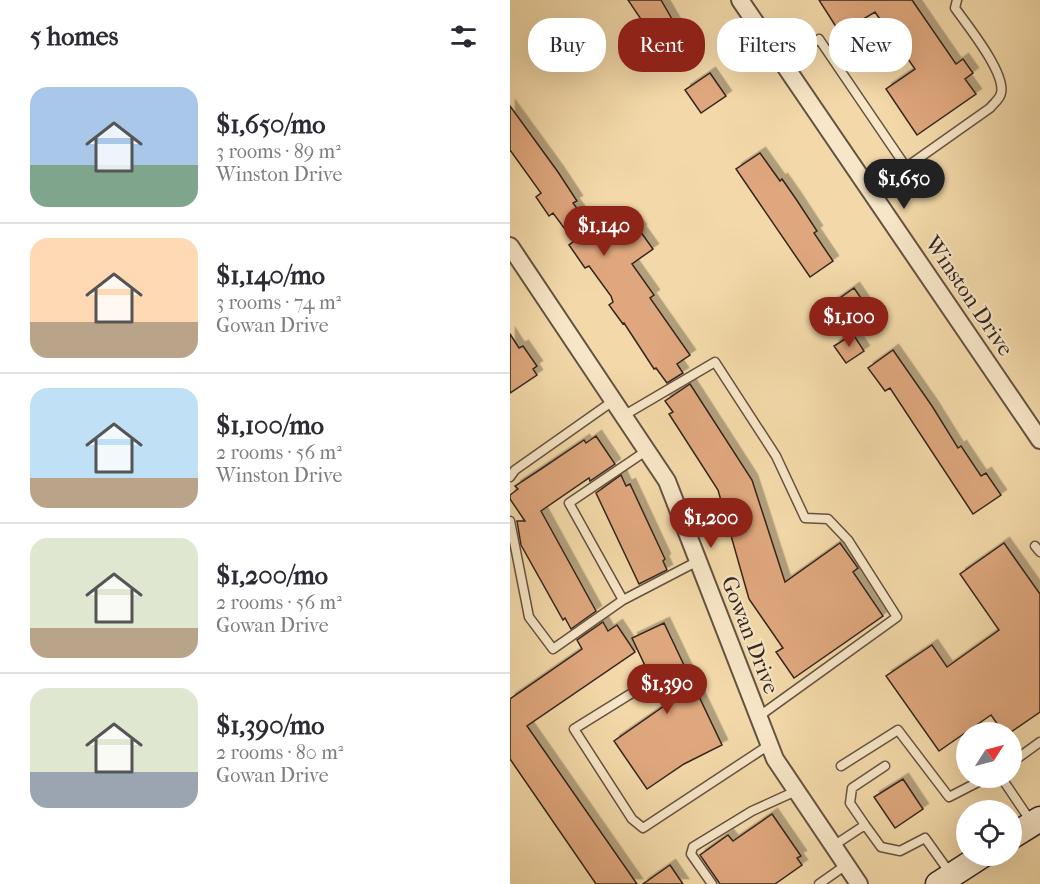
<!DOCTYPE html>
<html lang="en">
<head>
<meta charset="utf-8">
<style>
	body { margin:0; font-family:"IM FELL French Canon",serif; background:#f7f7f7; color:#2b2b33; height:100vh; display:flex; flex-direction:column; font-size:22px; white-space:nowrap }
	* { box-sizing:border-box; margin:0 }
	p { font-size:20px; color:#7c7c81 }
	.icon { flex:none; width:33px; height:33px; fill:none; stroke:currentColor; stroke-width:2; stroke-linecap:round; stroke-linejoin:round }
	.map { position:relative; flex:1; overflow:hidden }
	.side { display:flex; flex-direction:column; background:#fff; width:510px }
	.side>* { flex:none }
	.hud { position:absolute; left:18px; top:18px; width:422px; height:54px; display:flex; gap:12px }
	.needle { width:39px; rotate:54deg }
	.buttons { position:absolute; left:446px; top:722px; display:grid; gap:12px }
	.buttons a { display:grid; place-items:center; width:66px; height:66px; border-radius:50%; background:#fff; box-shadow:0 6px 24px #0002; font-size:30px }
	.price { position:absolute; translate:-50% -51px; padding:0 14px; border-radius:21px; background:#8f2418; color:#fff; font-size:20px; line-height:39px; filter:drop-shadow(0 2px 3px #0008) }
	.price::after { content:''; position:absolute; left:50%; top:36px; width:18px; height:14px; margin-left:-9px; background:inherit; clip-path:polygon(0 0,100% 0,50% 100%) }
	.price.current { background:#222; color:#fff }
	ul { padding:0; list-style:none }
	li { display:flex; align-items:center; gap:18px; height:150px; padding:0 30px }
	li+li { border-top:2px solid #e1e1e2 }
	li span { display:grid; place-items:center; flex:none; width:168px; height:120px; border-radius:18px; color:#555 }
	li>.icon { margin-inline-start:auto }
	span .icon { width:72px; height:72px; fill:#fffc; stroke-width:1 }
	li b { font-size:26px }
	h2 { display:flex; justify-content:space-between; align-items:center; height:72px; padding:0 30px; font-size:26px }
	.tag { padding:0 21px; border-radius:24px; background:#fff; box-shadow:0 6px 24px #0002; font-size:21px; line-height:54px }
	.tag.current { background:#8f2418; color:#fff }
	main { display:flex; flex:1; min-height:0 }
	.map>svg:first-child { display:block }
	.building { fill:#dfa77d; stroke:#34251f; stroke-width:1.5; filter:url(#shadow) }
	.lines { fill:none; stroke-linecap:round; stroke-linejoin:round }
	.service-casing { stroke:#645242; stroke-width:11 }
	.minor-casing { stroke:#645242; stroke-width:20 }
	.secondary-casing { stroke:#34251f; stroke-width:27 }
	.service { stroke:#f7e6c7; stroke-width:8 }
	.minor { stroke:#f7e6c7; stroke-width:16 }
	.secondary { stroke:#f7e6c7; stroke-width:24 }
	.labels { text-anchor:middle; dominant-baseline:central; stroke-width:4.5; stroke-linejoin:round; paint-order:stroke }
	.street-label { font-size:22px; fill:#34251f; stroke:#f7e6c7 }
</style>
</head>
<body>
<main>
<section class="side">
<h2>5 homes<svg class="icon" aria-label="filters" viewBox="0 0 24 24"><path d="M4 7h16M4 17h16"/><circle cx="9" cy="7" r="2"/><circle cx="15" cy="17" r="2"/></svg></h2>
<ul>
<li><span style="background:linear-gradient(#a9c7e8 65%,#7fa58c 0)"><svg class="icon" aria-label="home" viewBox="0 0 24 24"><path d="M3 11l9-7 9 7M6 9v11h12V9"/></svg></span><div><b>$1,650/mo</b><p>3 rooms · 89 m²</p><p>Winston Drive</p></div></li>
<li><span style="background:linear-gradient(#ffd9b3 70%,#b9a48a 0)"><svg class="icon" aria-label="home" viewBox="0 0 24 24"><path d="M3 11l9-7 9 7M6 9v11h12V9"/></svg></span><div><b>$1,140/mo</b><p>3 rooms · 74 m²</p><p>Gowan Drive</p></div></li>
<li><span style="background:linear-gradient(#bfe0f5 75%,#b9a48a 0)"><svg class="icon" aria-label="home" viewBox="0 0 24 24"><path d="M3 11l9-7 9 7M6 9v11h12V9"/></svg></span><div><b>$1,100/mo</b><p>2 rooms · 56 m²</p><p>Winston Drive</p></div></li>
<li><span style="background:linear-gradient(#dfe7d0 75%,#b9a48a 0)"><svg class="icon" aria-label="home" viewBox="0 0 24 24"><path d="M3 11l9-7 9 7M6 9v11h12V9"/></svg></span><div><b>$1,200/mo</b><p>2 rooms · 56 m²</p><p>Gowan Drive</p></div></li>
<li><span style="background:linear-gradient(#dfe7d0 70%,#9aa5b1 0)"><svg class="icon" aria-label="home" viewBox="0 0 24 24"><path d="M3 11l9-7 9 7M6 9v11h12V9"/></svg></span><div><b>$1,390/mo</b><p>2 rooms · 80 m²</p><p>Gowan Drive</p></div></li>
</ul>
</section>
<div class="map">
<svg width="530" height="884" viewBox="0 0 530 884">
	<defs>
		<filter id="shadow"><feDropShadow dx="5.5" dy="-5.5" stdDeviation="0" flood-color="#0004"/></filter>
	</defs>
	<rect width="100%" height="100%" fill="#f3d9a9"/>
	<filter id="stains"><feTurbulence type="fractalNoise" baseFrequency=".00333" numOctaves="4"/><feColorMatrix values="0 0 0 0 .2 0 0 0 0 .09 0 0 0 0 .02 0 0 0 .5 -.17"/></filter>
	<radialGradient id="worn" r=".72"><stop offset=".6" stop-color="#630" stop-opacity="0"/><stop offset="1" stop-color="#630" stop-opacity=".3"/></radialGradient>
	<path class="building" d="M118 0H151L166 26 145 40Z
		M309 0H402L446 64 453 59 463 73 455 79 466 94 407 135 376 89 405 69 365 12 330 33Z
		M200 73 216 96 191 113 175 90Z
		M0 106 48 172 67 201 63 203 88 237 96 231 99 234 122 217 131 230 130 231 143 249 122 264 144 295 140 298 180 355 167 364 173 373 157 383 146 368 144 369 114 323 113 324 99 305 103 302 101 296 79 266 75 268 59 245 64 241 43 213 39 216 26 197 31 193 0 150Z
		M250 153 270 181 272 179 286 199 307 231 304 233 323 261 300 277 226 169Z
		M344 288 364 317 335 337 320 315 325 311 320 305Z
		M0 334 9 348 13 346 27 366 23 369 27 375 0 393Z
		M343 334 354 351 336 363 324 346Z
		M383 350 422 406 448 448 451 446 471 476 476 473 491 495 463 514 380 388 375 391 358 368Z
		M180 384 242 480 275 582 330 543 348 568 343 572 373 616 284 678 266 652 273 648 239 599 208 490 159 414 163 412 155 401Z
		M86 436 105 464 80 481 79 478 31 511 86 611 61 629 55 618 53 620 11 545 7 521H15L0 499V495L8 489 5 486 31 469 74 440 76 443Z
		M111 475 116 486 120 484 155 559 153 561 157 570 129 584 86 493Z
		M494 543 530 594V712L501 732H493L481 715 429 751 376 676 422 645 437 667 489 630 450 574Z
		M93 622 98 631 107 625 125 652 17 726 127 884H86L0 759V699L72 649 67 640Z
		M154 623 212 745 174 764 137 789 104 741 154 706 122 638Z
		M393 779 413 809 385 828 364 797Z
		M262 814 291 856 287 858 292 865 265 884H210L190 855 218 835 223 841Z
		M160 865 173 884H133Z"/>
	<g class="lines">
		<g class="service-casing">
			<path id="service" d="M273 63 309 39 396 167
				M361 192 480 108C484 103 490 99 491 93 496 73 457 25 445 8L447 0
				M113 416 205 362 266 456 295 518 318 519 338 540 387 617 248 717
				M0 477 5 470 103 401
				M0 521 19 617 43 649 113 600 59 503 136 451
				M525 546 530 552
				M113 600 188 561
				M122 693 64 729 122 819 133 828 259 745
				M501 763 530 742
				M331 766 388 730 439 797 478 777
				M491 777 522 823
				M355 825 340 803 342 788 375 766
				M323 846 355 825 371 847 390 851 415 838 440 873
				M202 884 181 854 183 847 242 811 286 791
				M309 884 336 865"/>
		</g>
		<g class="minor-casing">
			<path id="minor" d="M230 0 530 440
				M0 246 157 481 265 759 349 884"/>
		</g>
		<g class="secondary-casing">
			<path id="secondary" d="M501 837 530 819
				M428 884 473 855"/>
		</g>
		<use href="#service" class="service"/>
		<use href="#minor" class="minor"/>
		<use href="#secondary" class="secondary"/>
	</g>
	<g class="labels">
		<g class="street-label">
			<text transform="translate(459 296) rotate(56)">Winston Drive</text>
			<text transform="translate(240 635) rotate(69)">Gowan Drive</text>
		</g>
	</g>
	<rect width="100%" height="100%" filter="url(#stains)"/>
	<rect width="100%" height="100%" fill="url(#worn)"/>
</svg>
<div class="buttons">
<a><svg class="needle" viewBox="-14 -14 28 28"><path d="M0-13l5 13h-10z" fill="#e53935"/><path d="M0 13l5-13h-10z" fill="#7c7c81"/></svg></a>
<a><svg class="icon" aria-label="locate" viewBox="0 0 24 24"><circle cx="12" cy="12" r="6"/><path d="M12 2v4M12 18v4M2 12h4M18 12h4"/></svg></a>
</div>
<b class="price current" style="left:394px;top:210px">$1,650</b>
<b class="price" style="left:94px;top:257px">$1,140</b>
<b class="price" style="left:339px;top:348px">$1,100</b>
<b class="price" style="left:201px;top:549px">$1,200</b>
<b class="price" style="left:157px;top:715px">$1,390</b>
<div class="hud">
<a class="tag">Buy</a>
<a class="tag current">Rent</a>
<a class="tag">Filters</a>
<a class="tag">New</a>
</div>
</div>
</main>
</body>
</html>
